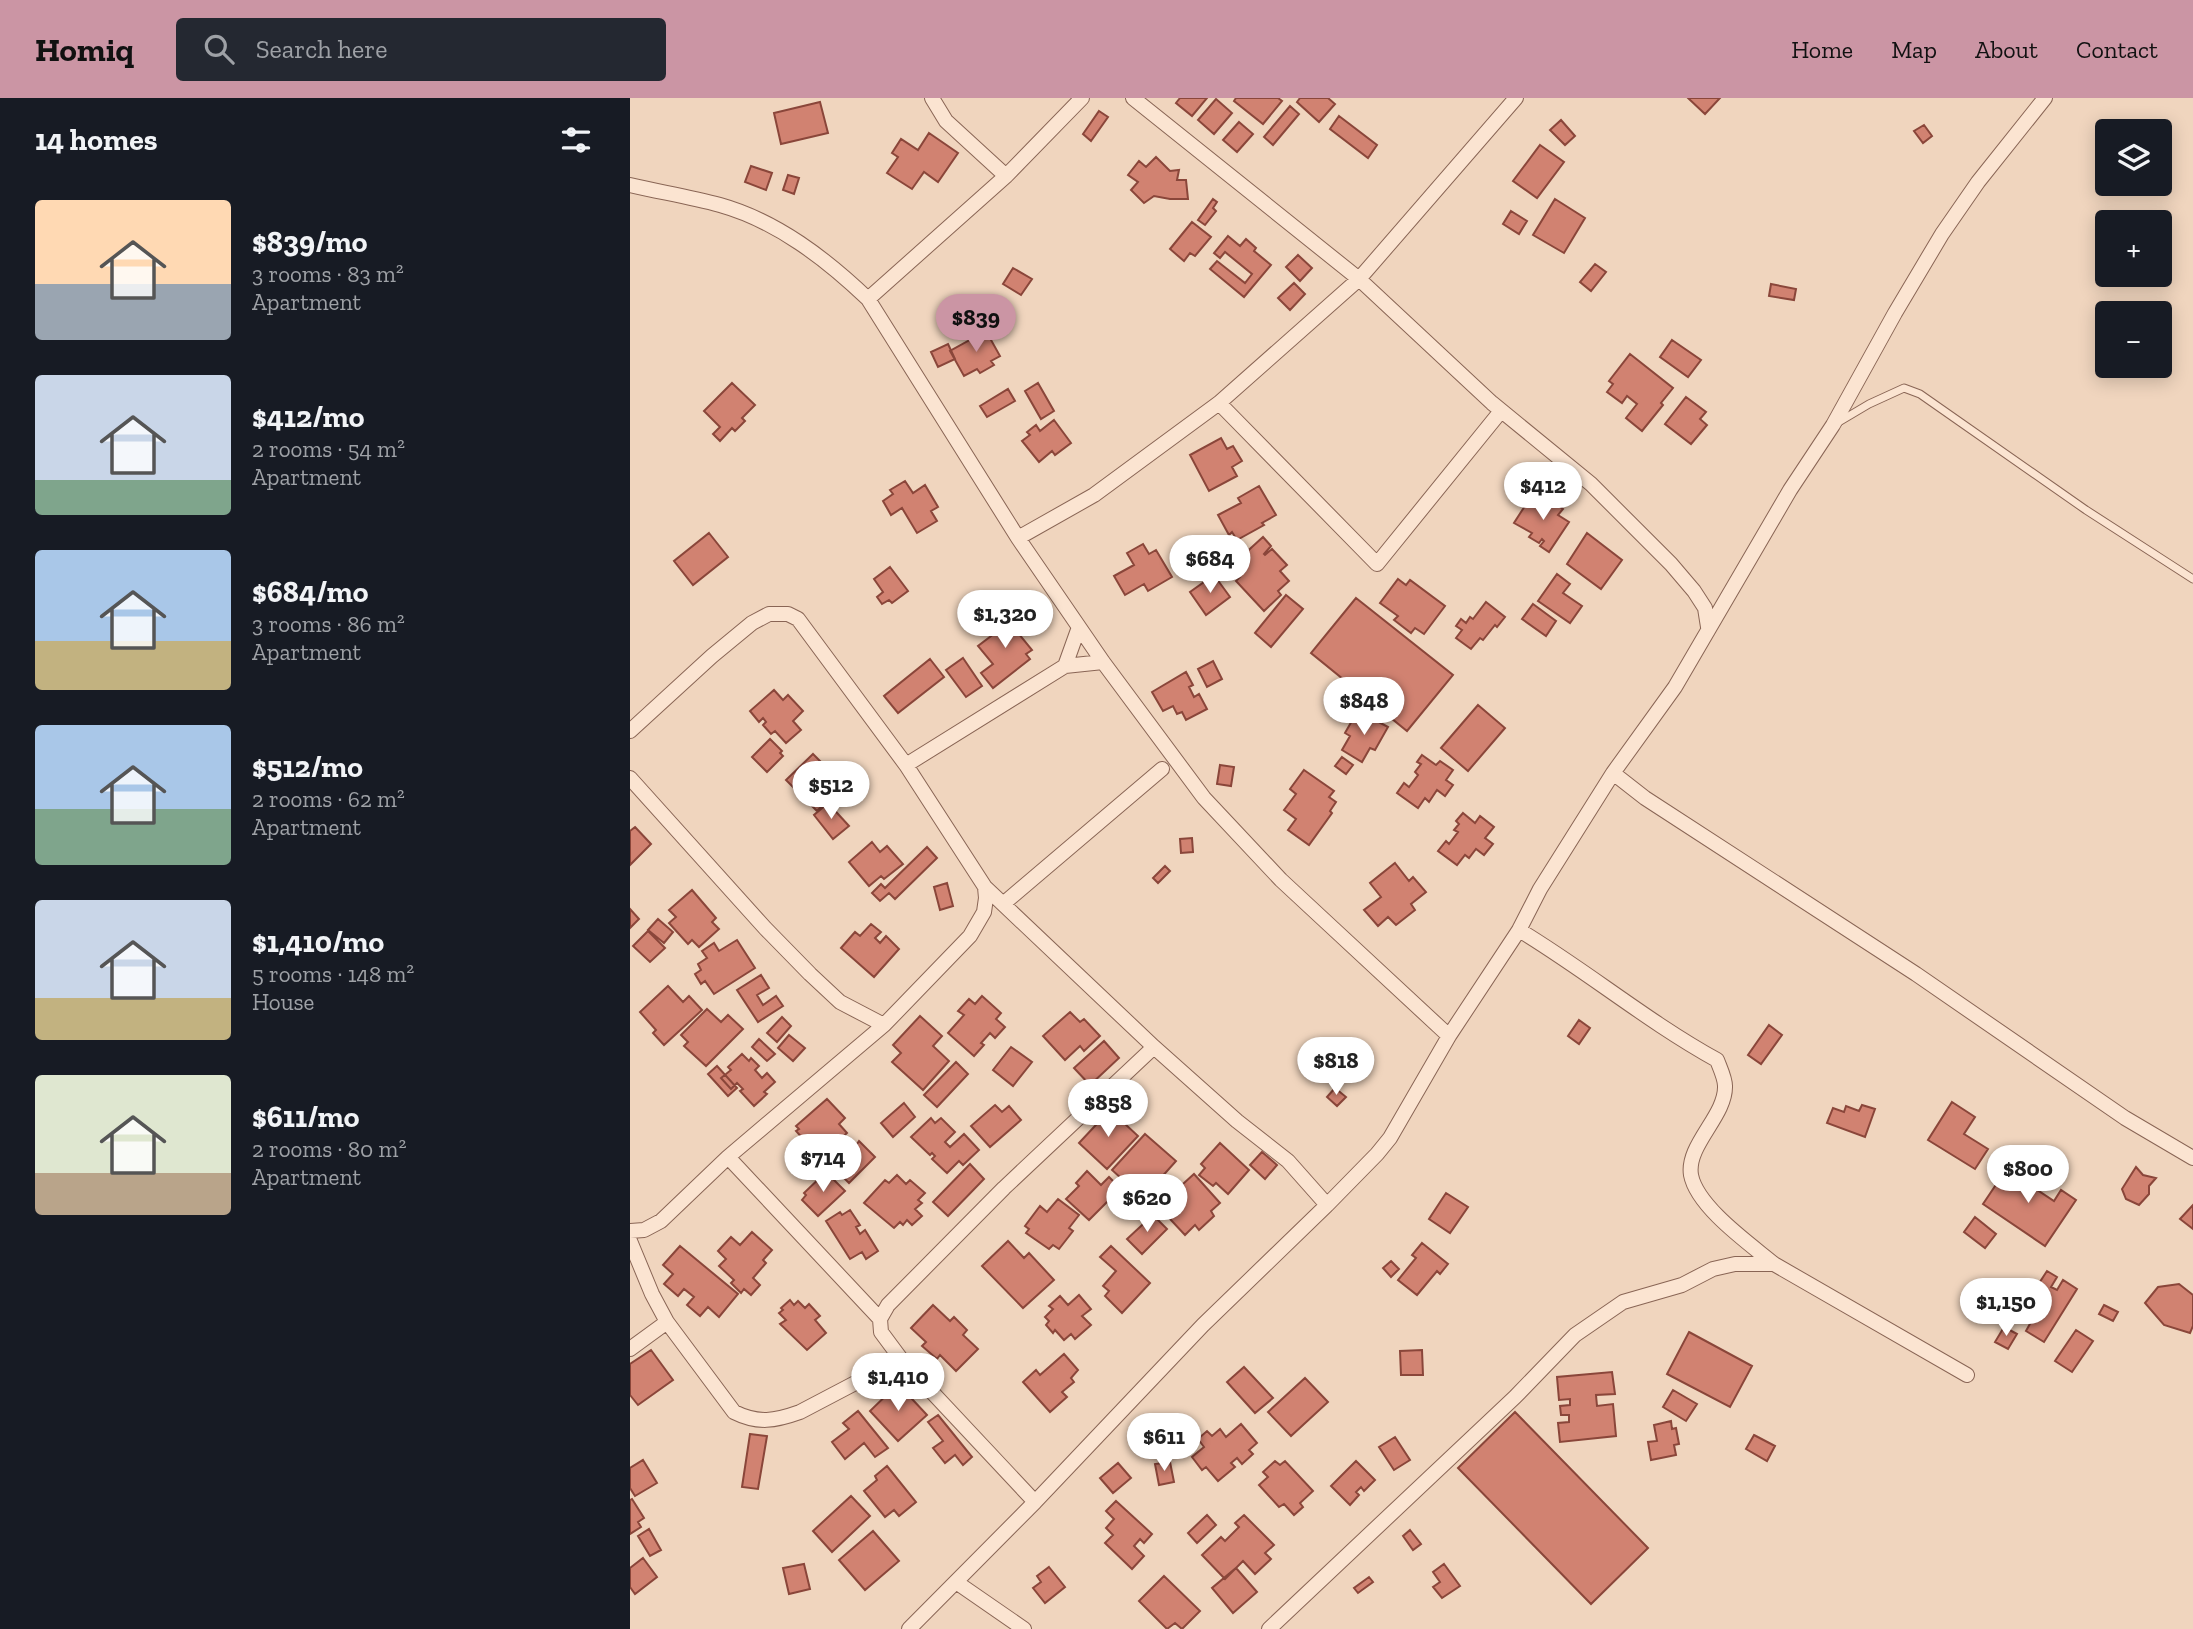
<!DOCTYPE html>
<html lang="en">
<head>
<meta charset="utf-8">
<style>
	body { margin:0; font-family:"Zilla Slab",serif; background:#242831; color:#f1f3f6; height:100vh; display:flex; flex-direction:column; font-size:26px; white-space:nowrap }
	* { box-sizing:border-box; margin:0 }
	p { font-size:23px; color:#9ea1a6 }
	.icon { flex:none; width:38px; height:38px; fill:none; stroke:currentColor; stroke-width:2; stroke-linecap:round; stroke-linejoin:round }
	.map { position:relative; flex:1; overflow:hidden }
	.panel { display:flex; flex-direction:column; background:#171b24; width:630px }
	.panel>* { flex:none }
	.buttons { position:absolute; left:1465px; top:21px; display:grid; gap:14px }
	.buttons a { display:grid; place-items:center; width:77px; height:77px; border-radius:7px; background:#171b24; box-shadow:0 4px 18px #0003; font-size:35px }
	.price { position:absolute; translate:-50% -60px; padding:0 16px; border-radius:24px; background:#fff; color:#222; font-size:23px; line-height:46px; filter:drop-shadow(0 2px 4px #0008) }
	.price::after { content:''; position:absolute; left:50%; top:42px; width:21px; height:16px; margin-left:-10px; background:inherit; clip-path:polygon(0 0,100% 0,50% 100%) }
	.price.current { background:#cb95a4; color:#111 }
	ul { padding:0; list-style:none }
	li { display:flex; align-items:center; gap:21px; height:175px; padding:0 35px }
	li span { display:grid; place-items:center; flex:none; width:196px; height:140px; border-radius:7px; color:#555 }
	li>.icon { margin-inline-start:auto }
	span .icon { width:84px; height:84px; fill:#fffc; stroke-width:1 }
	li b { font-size:30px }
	h2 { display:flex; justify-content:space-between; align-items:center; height:84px; padding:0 35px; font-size:30px }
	header { display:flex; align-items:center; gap:42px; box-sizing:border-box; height:98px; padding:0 35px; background:#cb95a4; color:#111 }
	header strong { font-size:33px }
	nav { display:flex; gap:38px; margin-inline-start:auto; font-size:24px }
	.search { width:490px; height:63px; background:#242831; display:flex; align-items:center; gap:18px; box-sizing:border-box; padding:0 24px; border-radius:7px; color:#9ea1a6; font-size:26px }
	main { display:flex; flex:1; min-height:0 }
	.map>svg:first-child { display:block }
	.building { fill:#d18271; stroke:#8a463a; stroke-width:2 }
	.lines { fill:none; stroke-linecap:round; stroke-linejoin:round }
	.service-casing { stroke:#896555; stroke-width:9 }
	.minor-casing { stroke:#896555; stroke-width:16 }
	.service { stroke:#fbe4d1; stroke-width:7 }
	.minor { stroke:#fbe4d1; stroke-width:14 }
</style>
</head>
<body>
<header>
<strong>Homiq</strong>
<div class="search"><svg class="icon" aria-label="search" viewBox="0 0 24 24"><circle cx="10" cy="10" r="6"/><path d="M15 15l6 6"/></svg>Search here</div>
<nav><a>Home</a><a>Map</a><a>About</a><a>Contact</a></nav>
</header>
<main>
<section class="panel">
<h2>14 homes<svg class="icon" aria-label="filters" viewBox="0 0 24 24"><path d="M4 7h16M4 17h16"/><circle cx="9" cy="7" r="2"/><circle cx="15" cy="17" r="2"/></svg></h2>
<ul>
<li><span style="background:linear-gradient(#ffd9b3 60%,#9aa5b1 0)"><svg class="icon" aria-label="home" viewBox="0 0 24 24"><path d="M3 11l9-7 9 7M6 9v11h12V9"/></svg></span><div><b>$839/mo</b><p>3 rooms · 83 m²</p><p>Apartment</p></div></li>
<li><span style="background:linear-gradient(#c9d6e8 75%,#7fa58c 0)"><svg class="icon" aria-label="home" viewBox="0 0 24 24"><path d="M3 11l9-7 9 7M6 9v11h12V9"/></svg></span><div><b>$412/mo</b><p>2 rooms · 54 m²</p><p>Apartment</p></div></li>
<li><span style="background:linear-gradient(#a9c7e8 65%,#c2b280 0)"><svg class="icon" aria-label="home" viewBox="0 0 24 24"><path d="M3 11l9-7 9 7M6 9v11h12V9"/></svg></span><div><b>$684/mo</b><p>3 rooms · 86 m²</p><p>Apartment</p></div></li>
<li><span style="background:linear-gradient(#a9c7e8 60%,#7fa58c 0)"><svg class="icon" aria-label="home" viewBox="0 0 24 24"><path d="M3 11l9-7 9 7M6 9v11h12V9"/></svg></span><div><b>$512/mo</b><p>2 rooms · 62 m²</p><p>Apartment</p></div></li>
<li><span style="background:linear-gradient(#c9d6e8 70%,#c2b280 0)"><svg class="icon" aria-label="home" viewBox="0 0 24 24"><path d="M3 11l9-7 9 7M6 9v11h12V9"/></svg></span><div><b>$1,410/mo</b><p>5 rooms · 148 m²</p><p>House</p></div></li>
<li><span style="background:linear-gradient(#dfe7d0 70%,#b9a48a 0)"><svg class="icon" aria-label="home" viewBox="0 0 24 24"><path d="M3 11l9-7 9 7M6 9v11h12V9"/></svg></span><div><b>$611/mo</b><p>2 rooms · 80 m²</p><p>Apartment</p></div></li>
</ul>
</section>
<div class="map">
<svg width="1563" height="1531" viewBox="0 0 1563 1531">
	<rect width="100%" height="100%" fill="#f0d5be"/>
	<path class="building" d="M550 0H577L562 18 546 5Z
		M606 0H648L652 3 633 26 604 3Z
		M670 0H698L705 6 689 24 667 4Z
		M1058 0H1090L1075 16Z
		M586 1 602 15 584 36 568 22Z
		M190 4 198 35 151 46 144 15Z
		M660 8 669 16 643 47 634 39Z
		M469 13 478 19 461 43 453 36Z
		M709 18 747 47 738 60 700 31Z
		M931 22 945 38 935 47 920 32Z
		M609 24 623 36 607 54 593 42Z
		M1294 27 1302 38 1293 45 1284 33Z
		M299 35 328 55 308 84 294 74 282 91 257 75 268 59 262 55 271 41 288 52Z
		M910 47 934 64 907 100 883 83Z
		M526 59 540 73 549 72 547 82H556L558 101H540L524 98 514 105 501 92 508 84 498 77 509 63 516 69Z
		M121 68 142 75 136 92 115 84Z
		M158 77 169 80 164 96 153 92Z
		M583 101 587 104 583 110 586 113 575 127 568 122Z
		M925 101 955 120 934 155 903 137Z
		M881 113 897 123 889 136 873 126Z
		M562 124 581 139 565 158 560 155 554 163 540 151Z
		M598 138 610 148 616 141 626 150 624 153 641 167 614 199 580 171 587 163 615 185 622 176 595 154 590 160 584 155Z
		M668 157 682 170 670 183 656 169Z
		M965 166 976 174 961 193 950 184Z
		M383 170 402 181 391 197 373 186Z
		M664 185 675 196 660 212 648 200Z
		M1141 186 1166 191 1164 202 1139 198Z
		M349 201 357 207 346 222 338 216Z
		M356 233 370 258 361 263 364 267 350 275 347 271 334 278 320 253Z
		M1042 242 1071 262 1058 279 1030 259Z
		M318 246 325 261 308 269 301 254Z
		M1000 256 1043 290 1031 305 1033 307 1012 333 996 320 1007 306 997 298 992 305 977 294 983 286 979 283Z
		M102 285 125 307 112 320 115 323 105 333 102 330 90 343 83 336 90 329 74 313Z
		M408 285 424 313 411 321 395 293Z
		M378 291 385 303 357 319 350 308Z
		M1056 299 1076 314 1070 321 1077 327 1061 346 1035 326Z
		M424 322 441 345 425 357 422 353 409 364 392 343 400 337 397 334 406 327 410 333Z
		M591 340 597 351 603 348 612 363 602 369 607 378 579 393 560 357Z
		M275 383 283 395 295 387 308 409 301 413 307 423 287 435 272 410 261 417 253 403 263 396 260 392Z
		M629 388 646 417 632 425 634 427 607 442 602 434 599 437 588 417 611 405 608 400Z
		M916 399 933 411 928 417 939 424 919 454 910 448 914 443 912 441 909 445 899 439 902 435 884 425 900 400 911 407Z
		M79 435 98 459 63 487 44 463Z
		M957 435 992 462 971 491 937 466Z
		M633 439 641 448 634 456 635 457 642 451 657 467 650 473 659 483 648 493 651 497 634 513 606 483 610 479 600 469Z
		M513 446 519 456 526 452 542 479 518 493 514 486 495 497 484 478 504 467 497 455Z
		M260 469 278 493 262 505 259 502 252 506 247 499 253 494 244 481Z
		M927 476 940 486 933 495 952 508 940 525 908 503Z
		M584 477 600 499 576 517 560 494Z
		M768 481 776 487 780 482 815 508 794 536 785 530 781 535 764 522 768 518 750 505Z
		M656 497 673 511 641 549 625 535Z
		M726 500 823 577 777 633 681 555Z
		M856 504 875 519 867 529 865 527 853 542 850 540 841 551 826 540 832 532 826 528 831 521 836 525 840 519 843 521Z
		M903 506 926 523 916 538 892 521Z
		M381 514 394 530 388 535 402 552 396 556 400 561 363 590 351 575 363 566 348 548 369 532 365 526Z
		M333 560 352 588 336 599 316 572Z
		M300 561 314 579 268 615 254 598Z
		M583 563 592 581 577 589 568 571Z
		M556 574 563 587 559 589 564 599 569 596 577 611 556 622 552 614 547 616 543 608 533 613 522 594Z
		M144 592 153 602 158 597 173 613 163 623 171 632 156 645 145 633 141 636 133 627 136 624 133 620 129 624 120 613Z
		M848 607 875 630 838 673 811 650Z
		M734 616 758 629 745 652 740 650 732 664 712 652 720 638 715 635 723 621 729 624Z
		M140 641 152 653 150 655 153 658 137 674 122 659Z
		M183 656 195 668 186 677 192 684 205 671 217 683 187 713 156 682Z
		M792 657 806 667 810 663 823 672 816 682 823 687 815 698 807 692 799 704 795 700 788 710 767 695 774 685 779 689 788 677 785 674 791 666 787 664Z
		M712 659 723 667 716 676 705 668Z
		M590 667 604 669 601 688 587 686Z
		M674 672 704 693 699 699 706 704 700 713 702 715 679 747 658 732 666 721 654 712 666 696 660 691Z
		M198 705 219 728 203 741 184 717Z
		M833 715 845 725 850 718 864 729 855 740 863 746 854 757 846 751 839 760 835 757 827 767 808 753 816 743 819 746 828 734 824 732 829 726 826 723Z
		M5 729 21 746 0 767V733Z
		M562 740 563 754 551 755 550 741Z
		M242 744 250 754 257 748 273 766 254 781 251 778 239 788 219 764Z
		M297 749 307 760 265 801 259 795 250 803 242 795 251 786 255 790Z
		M765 765 779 783 783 779 796 794 781 806 785 812 766 827 758 819 748 828 734 812 751 799 740 785Z
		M535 768 540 773 528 785 523 780Z
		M317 785 323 808 310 812 304 789Z
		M62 792 86 820 82 824 89 831 69 849 62 842 58 846 39 825 46 819 39 812Z
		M0 811 9 821 0 830Z
		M28 821 43 834 34 845 18 832Z
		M241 826 251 834 245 840 250 845 256 838 269 851 244 879 211 850 225 834 230 838Z
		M18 833 35 850 20 864 3 848Z
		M107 842 125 870 84 896 75 883 71 886 65 876 71 872 68 866 77 860 72 853 84 845 89 853Z
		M131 877 139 890 127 897 133 907 146 898 153 908 128 924 107 892Z
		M38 888 53 904 59 898 72 912 34 947 23 935 26 932 10 914Z
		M352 898 371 915 366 921 375 929 365 940 360 935 351 945 354 947 344 958 318 935 334 917 328 913 339 901 345 906Z
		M77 911 91 924 98 917 113 931 76 968 54 948 58 944 51 937Z
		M440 914 450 924 454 921 470 938 454 953 450 948 435 962 413 938Z
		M290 918 312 938 303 948 319 963 293 992 262 964 271 955 263 947Z
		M152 919 161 928 147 944 137 935Z
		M949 922 960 930 949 946 938 938Z
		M1139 927 1152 937 1131 966 1118 957Z
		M159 937 175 950 163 963 148 950Z
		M129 941 145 956 137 963 122 949Z
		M474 943 489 960 460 987 444 970Z
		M381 949 402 964 383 988 363 972Z
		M112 956 119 963 121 960 129 968 125 972 132 980 137 975 145 984 134 994 137 996 124 1008 110 993 113 991 107 985 101 991 91 980 101 972 98 969Z
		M326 964 338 976 307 1009 294 997Z
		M87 968 107 990 98 998 78 976Z
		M705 990 716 999 707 1008 697 999Z
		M197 1001 215 1020 209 1026 217 1035 193 1057 185 1048 182 1051 166 1033 169 1031 166 1028Z
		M1322 1004 1345 1019 1334 1036 1358 1051 1345 1071 1298 1042Z
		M274 1005 285 1019 263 1039 251 1025Z
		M365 1007 372 1014 379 1008 391 1022 360 1049 341 1028Z
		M1232 1007 1245 1011 1235 1039 1197 1025 1203 1010 1214 1014 1216 1008 1229 1013Z
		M480 1012 508 1038 477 1071 449 1045Z
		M301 1020 305 1025 311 1020 325 1034 315 1044 320 1049 334 1036 349 1052 333 1067 329 1063 317 1075 302 1061 305 1058 302 1055 300 1057 281 1039Z
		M515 1036 546 1063 513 1100 482 1072Z
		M229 1043 245 1059 219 1085 206 1072 207 1068 202 1063 219 1045 225 1049Z
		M590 1045 619 1072 598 1096 586 1085 583 1088 569 1077 575 1070 571 1066Z
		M632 1054 647 1067 635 1081 620 1067Z
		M1384 1060 1397 1069 1389 1080 1424 1103 1431 1092 1446 1102 1415 1148 1353 1106Z
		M340 1066 354 1081 318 1118 303 1104Z
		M1506 1069 1513 1077 1526 1080 1519 1088V1096L1509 1107 1496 1101 1492 1091Z
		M457 1073 471 1087 479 1079 496 1096 484 1109 478 1103 459 1122 436 1101 449 1088 446 1085Z
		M196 1074 215 1093 188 1118 172 1102 176 1097 174 1095Z
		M564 1076 590 1105 581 1113 584 1118 569 1132 565 1127 555 1137 526 1106 541 1092 543 1095Z
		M267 1077 276 1086 280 1082 295 1095 288 1102 292 1105 285 1111 292 1118 282 1127 277 1122 273 1127 270 1124 264 1130 234 1105 255 1082 259 1085Z
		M816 1095 838 1109 820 1135 799 1121Z
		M428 1101 449 1117 439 1130 443 1133 429 1151 423 1147 419 1151 396 1135 399 1131 395 1128 410 1108 417 1114Z
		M1563 1107V1131L1550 1121Z
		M220 1112 230 1127 226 1129 230 1136 235 1132 248 1153 236 1161 232 1154 220 1161 196 1123 210 1114 212 1117Z
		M523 1117 537 1131 512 1156 497 1141Z
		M1345 1119 1366 1136 1355 1150 1334 1134Z
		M122 1134 142 1152 133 1162 136 1165 123 1180 130 1187 121 1197 114 1191 111 1195 101 1185 104 1182 89 1168 96 1161 88 1153 101 1139 110 1147Z
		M378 1143 394 1160 399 1155 424 1182 393 1210 352 1168Z
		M792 1145 818 1166 810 1176 807 1173 787 1197 768 1182 786 1160 782 1157Z
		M50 1148 108 1196 89 1219 78 1209 70 1218 57 1207 64 1199 54 1191 48 1198 34 1186 43 1176 33 1167Z
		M481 1148 520 1185 492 1215 475 1198 479 1193 473 1188 486 1173 470 1159Z
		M761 1163 769 1171 761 1179 753 1170Z
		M1417 1173 1427 1179 1421 1189 1427 1192 1433 1182 1447 1191 1414 1244 1396 1233 1401 1224 1397 1221 1401 1215 1393 1210Z
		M1549 1186 1563 1197V1228L1560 1235 1534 1227 1515 1205 1528 1189Z
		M449 1197 461 1211 452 1218 461 1227 445 1241 441 1236 434 1242 425 1232 423 1235 416 1227 419 1223 415 1219 423 1211 419 1208 430 1198 438 1207Z
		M160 1202 164 1207 168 1203 175 1210 179 1206 190 1218 185 1222 196 1235 177 1252 150 1226 156 1222 149 1215 153 1212 151 1210Z
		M303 1207 320 1223 324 1219 337 1232 333 1237 348 1251 326 1273 310 1257 307 1261 292 1248 296 1244 281 1230Z
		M1474 1207 1488 1214 1483 1223 1469 1216Z
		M1374 1229 1387 1236 1378 1251 1365 1244Z
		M1446 1232 1463 1243 1442 1274 1425 1263Z
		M1059 1234 1122 1268 1100 1309 1037 1276Z
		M21 1252 43 1282 8 1307 0 1297V1266Z
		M792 1252 793 1277H771L770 1253Z
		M434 1256 448 1272 441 1280 444 1284 432 1294 437 1299 420 1314 393 1284 406 1272 410 1277Z
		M614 1269 643 1300 625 1315 597 1284Z
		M982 1274 985 1296 966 1297 967 1308 983 1306 986 1338 930 1344 928 1325 939 1324V1317H931L930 1308 940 1307V1301L929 1302 927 1279Z
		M675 1280 698 1304 661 1338 638 1314Z
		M268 1286 297 1317 268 1343 240 1313Z
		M1043 1292 1067 1306 1056 1323 1033 1309Z
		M228 1313 258 1350 245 1359 234 1345 215 1361 202 1344 219 1331 213 1325Z
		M885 1314 1018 1450 961 1506 828 1370Z
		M308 1317 342 1359 333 1367 325 1357 315 1365 303 1350 313 1343 298 1324Z
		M1041 1323 1042 1331 1046 1330 1049 1346 1044 1347 1046 1357 1021 1362 1018 1344 1027 1343 1024 1327Z
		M611 1326 627 1345 619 1352 623 1356 612 1366 607 1360 601 1365 605 1369 588 1383 576 1369 572 1372 562 1359 574 1349 568 1341 577 1333 582 1338 590 1331 596 1339Z
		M120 1336 137 1338 128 1391 112 1389Z
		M1124 1337 1145 1348 1137 1363 1116 1351Z
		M765 1339 780 1362 764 1372 749 1349Z
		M13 1362 27 1385 5 1398 0 1390V1370Z
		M645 1363 650 1367 655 1363 683 1393 670 1405 673 1409 664 1417 654 1406 649 1409 629 1387 638 1379 633 1374Z
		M726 1363 745 1382 734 1393 731 1389 726 1394 729 1397 720 1407 701 1388Z
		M540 1364 544 1384 529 1387 525 1366Z
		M488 1365 501 1380 483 1395 470 1380Z
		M257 1368 286 1404 269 1418 264 1412 255 1419 234 1393 247 1382 245 1378Z
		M221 1398 240 1418 202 1454 183 1433Z
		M2 1401 14 1420 8 1424 11 1429 0 1436V1402Z
		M486 1403 522 1436 514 1445 510 1441 504 1448 514 1458 502 1471 475 1445 483 1437 476 1430 484 1421 476 1413Z
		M577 1417 586 1427 567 1445 558 1435Z
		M614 1417 644 1447 635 1455 641 1461 625 1476 613 1463 595 1481 572 1457 591 1439 595 1443 609 1429 605 1425Z
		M19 1431 31 1452 20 1458 8 1438Z
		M780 1432 791 1446 783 1452 773 1438Z
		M243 1433 269 1463 235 1492 209 1462Z
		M13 1460 27 1479 5 1496 0 1489V1470Z
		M174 1466 180 1491 159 1496 153 1470Z
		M814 1466 830 1488 812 1500 803 1489 810 1484 803 1474Z
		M419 1469 435 1489 415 1505 403 1490 411 1484 407 1478Z
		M606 1470 627 1494 603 1515 582 1490Z
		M534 1478 570 1513 552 1531 545 1525 537 1531 509 1503Z
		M739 1479 743 1484 728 1495 724 1490Z"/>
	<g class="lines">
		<g class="service-casing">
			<path id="service" d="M1207 325 1239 306 1274 290 1290 296 1456 412 1563 481"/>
		</g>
		<g class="minor-casing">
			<path id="minor" d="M302 0 316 23 376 78
				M503 0 729 181 862 305 961 386 1041 466 1064 493 1075 510 1078 529
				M0 87C30 94 60 99 90 107 147 123 196 161 238 201L388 440 473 564 574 700 651 782 819 938
				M238 201 376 78 452 0
				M589 305 747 466 871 313
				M388 440 464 397 589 305 729 181 886 0
				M435 568 449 529
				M0 633 82 558 122 525 139 516H158L168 521 276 667 355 789 356 800 354 814 340 838 254 927 98 1059 31 1123 14 1132 0 1133
				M276 667 435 568 473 564
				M983 675 1045 589 1160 392 1203 327 1265 215 1312 136 1348 84 1415 0
				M0 680 135 830 180 876 210 904 254 927
				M355 789 524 949 607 1023 658 1063 697 1107
				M373 806 532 671
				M889 832C957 873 1018 924 1087 962 1090 970 1095 980 1095 988 1096 1018 1056 1047 1061 1077 1067 1109 1120 1146 1144 1166
				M98 1059 250 1221
				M0 1143 22 1196 37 1224 104 1314C128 1326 145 1323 170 1314L271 1261
				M0 1251 37 1224
				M405 1404 271 1261 251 1234 250 1221 258 1207 374 1090 524 949
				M326 1484 394 1531
				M279 1531 405 1404 573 1227 697 1107 747 1056 760 1040 819 938 889 832 910 791 983 675 1015 700 1286 876 1495 1020 1563 1060
				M639 1531 885 1299 945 1237 993 1204 1052 1187 1083 1171 1105 1166H1144L1337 1277"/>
		</g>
		<use href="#service" class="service"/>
		<use href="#minor" class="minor"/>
	</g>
</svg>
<div class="buttons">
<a><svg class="icon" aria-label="layers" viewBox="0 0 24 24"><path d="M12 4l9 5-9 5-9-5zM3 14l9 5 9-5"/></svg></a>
<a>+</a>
<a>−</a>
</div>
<b class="price current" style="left:346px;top:256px">$839</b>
<b class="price" style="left:913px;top:424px">$412</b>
<b class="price" style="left:580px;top:497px">$684</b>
<b class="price" style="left:375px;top:552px">$1,320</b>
<b class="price" style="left:734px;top:639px">$848</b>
<b class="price" style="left:201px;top:723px">$512</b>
<b class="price" style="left:706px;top:999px">$818</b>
<b class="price" style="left:478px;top:1041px">$858</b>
<b class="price" style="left:193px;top:1096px">$714</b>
<b class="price" style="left:1398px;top:1107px">$800</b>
<b class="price" style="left:517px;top:1136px">$620</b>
<b class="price" style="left:1376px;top:1240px">$1,150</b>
<b class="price" style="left:268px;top:1315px">$1,410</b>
<b class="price" style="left:534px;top:1375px">$611</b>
</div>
</main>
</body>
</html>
